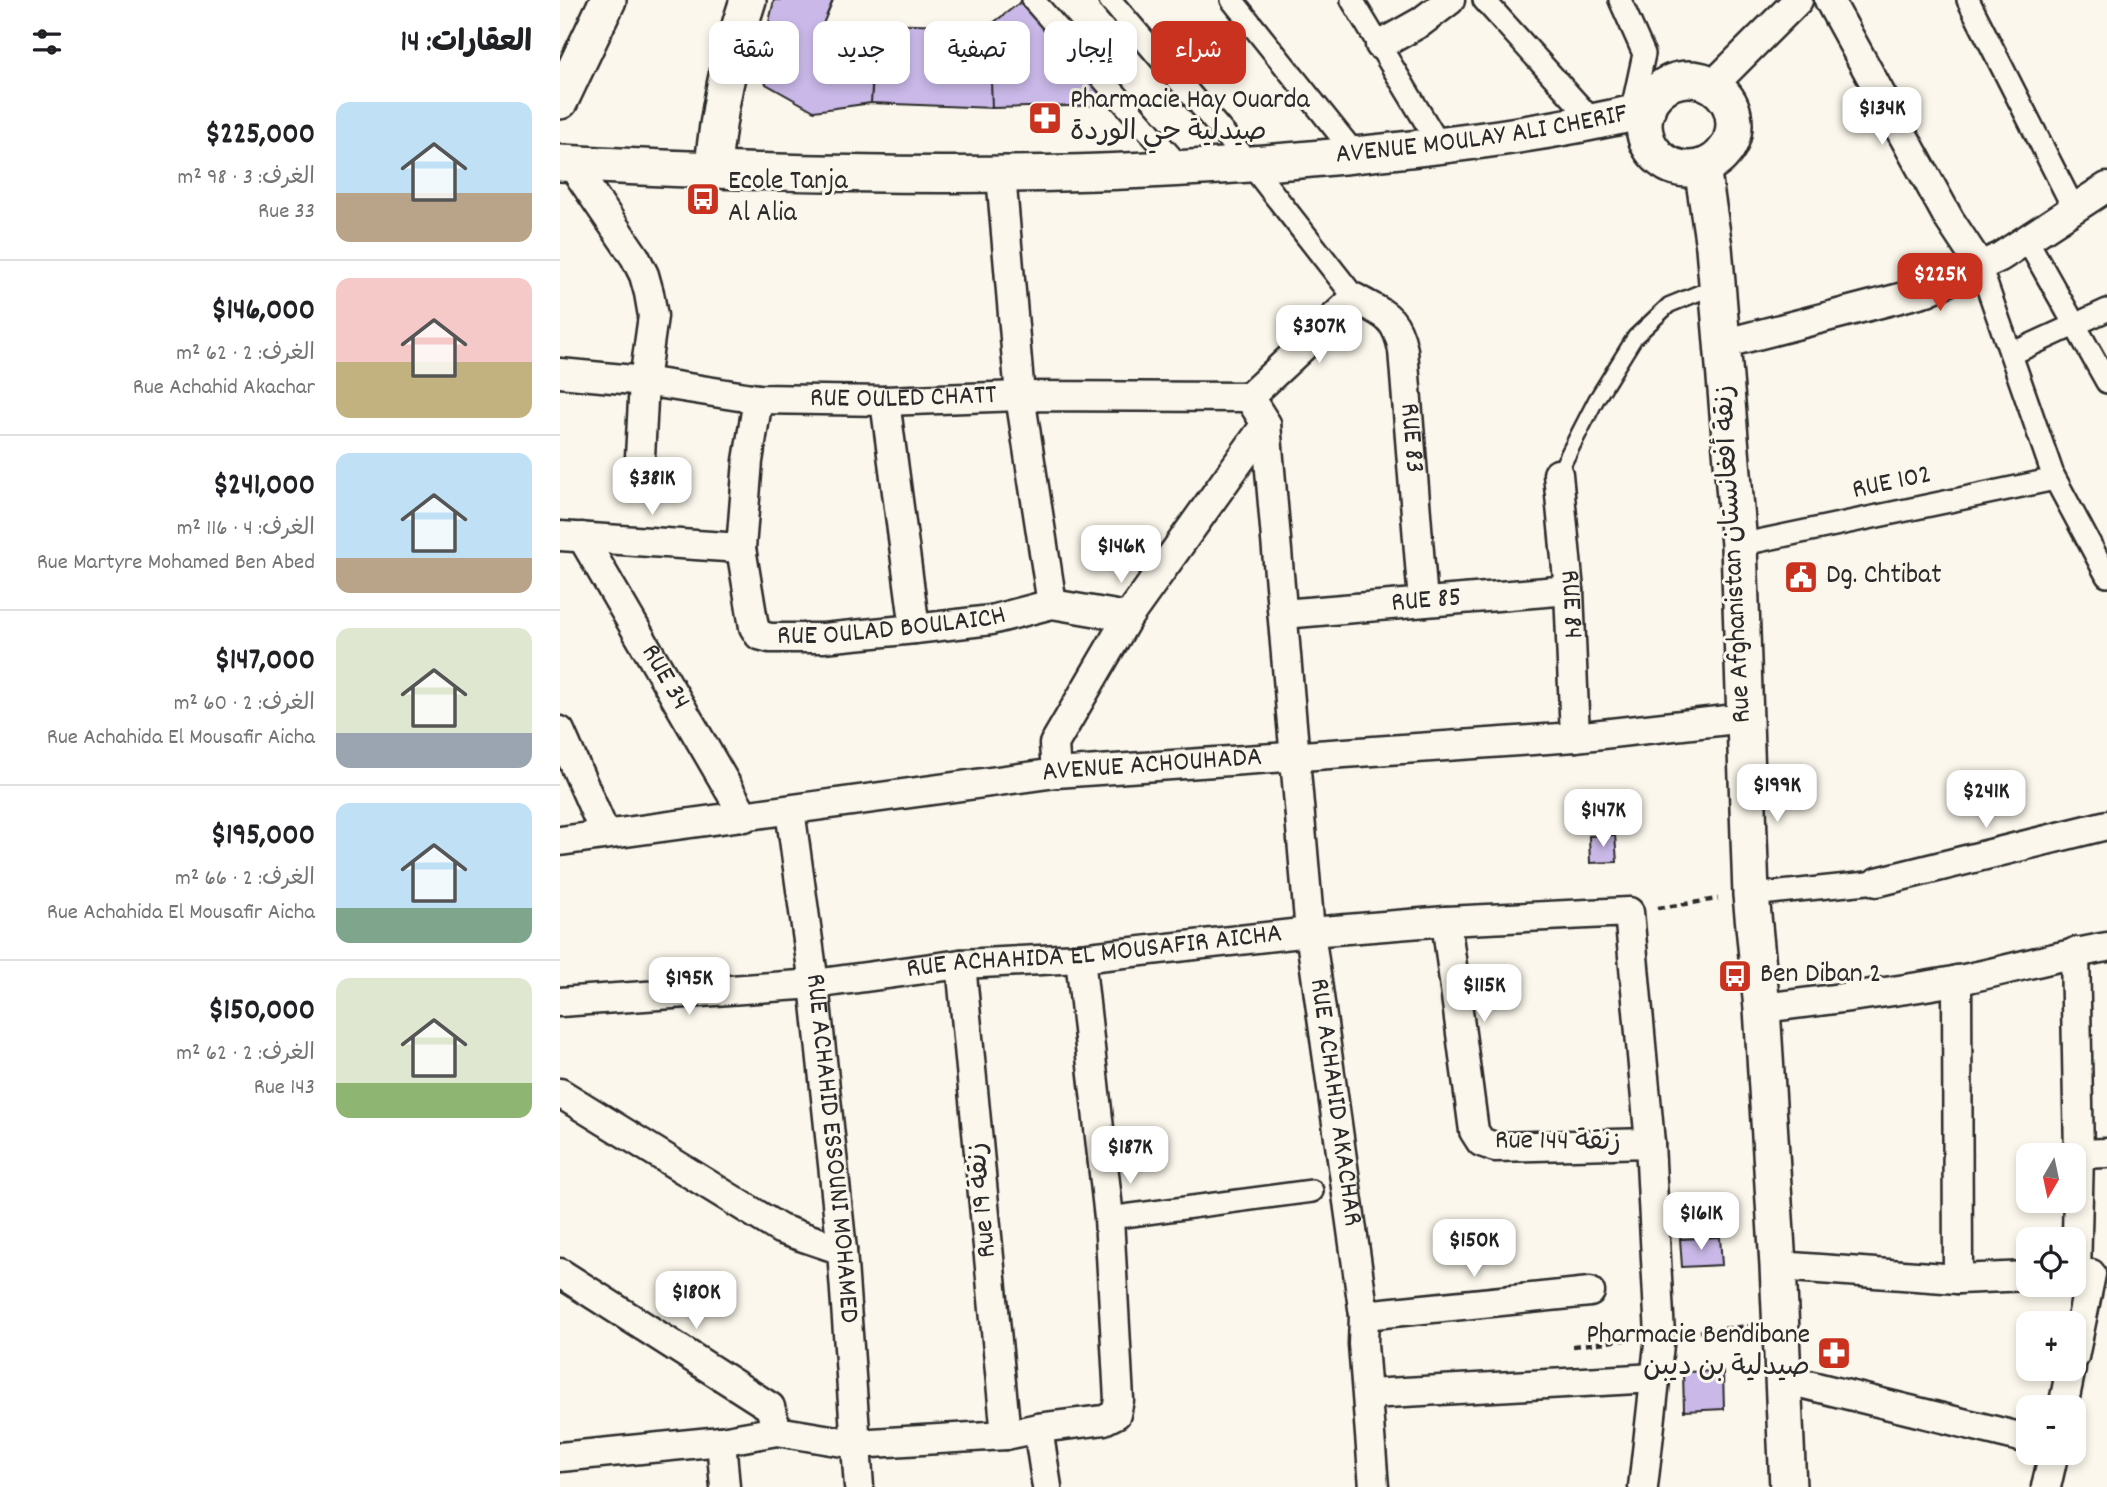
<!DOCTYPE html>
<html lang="ar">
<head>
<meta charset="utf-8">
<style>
	body { margin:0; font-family:Dekko,"Playpen Sans Arabic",sans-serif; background:#f2f2f2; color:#202124; direction:rtl; height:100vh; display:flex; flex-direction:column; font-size:26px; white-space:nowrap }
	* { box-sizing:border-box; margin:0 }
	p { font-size:23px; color:#757577 }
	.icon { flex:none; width:38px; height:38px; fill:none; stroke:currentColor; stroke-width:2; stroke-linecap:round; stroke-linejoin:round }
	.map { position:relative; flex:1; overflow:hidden; direction:ltr }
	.details { display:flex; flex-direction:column; background:#fff; width:560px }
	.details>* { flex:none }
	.hud { position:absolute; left:21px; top:21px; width:665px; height:63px; direction:rtl; display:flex; gap:14px }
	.needle { width:46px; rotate:189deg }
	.fabs { position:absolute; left:1456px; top:1143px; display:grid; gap:14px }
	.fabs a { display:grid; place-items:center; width:70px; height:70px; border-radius:14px; background:#fff; box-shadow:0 4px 10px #0003; font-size:35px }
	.price { position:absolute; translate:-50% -60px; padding:0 16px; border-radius:14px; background:#fff; color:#222; font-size:23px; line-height:46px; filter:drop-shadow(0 2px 4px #0008) }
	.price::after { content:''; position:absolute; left:50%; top:42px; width:21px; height:16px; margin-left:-10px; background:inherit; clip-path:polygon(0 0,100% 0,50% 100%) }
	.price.on { background:#c8321e; color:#fff }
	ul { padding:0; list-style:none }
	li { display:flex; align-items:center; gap:21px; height:175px; padding:0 28px }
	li+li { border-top:2px solid #e0e0e0 }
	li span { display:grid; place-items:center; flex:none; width:196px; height:140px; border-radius:14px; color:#555 }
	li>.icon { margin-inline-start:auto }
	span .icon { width:84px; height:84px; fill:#fffc; stroke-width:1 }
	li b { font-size:30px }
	h2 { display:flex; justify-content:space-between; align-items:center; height:84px; padding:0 28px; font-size:30px }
	.chip { padding:0 24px; border-radius:14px; background:#fff; box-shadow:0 4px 10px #0003; font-size:24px; line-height:63px }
	.chip.on { background:#c8321e; color:#fff }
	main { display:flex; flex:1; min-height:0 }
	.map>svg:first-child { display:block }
	.building { fill:#c9b8e8; stroke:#2b2b2b; stroke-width:2 }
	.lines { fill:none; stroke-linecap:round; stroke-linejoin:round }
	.service-casing { stroke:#2b2b2b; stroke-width:19 }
	.pedestrian-casing { stroke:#2b2b2b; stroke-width:26 }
	.minor-casing { stroke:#2b2b2b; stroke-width:33 }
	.tertiary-casing { stroke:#2b2b2b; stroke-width:40 }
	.path { stroke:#2b2b2b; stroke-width:4.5; stroke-dasharray:7 5; stroke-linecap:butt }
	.service { stroke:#fbf7ec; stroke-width:14 }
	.pedestrian { stroke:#fbf7ec; stroke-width:21 }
	.minor { stroke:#fbf7ec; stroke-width:28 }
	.tertiary { stroke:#fbf7ec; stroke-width:35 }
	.labels { text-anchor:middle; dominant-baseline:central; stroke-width:6; stroke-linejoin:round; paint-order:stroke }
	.poi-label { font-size:28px; fill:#2b2b2b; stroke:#fbf7ec; text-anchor:start }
	.street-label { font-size:28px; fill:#2b2b2b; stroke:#fbf7ec }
</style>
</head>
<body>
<main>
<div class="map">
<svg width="1547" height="1487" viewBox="0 0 1547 1487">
	<rect width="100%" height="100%" fill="#fbf7ec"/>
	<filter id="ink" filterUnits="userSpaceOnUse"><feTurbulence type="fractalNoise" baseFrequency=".0143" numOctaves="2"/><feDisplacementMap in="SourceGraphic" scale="14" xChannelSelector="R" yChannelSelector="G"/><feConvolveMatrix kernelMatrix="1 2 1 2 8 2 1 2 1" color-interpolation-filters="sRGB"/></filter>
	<g filter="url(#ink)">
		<path class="building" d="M214 0H273L255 43 315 52 311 103 254 111 206 84 199 66Z
			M462 1 550 105 432 108 429 26Z
			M316 23 429 26 432 108 311 103Z
			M1055 835 1057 862 1030 863 1029 836Z
			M1160 1237 1162 1265 1122 1267 1120 1239Z
			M1163 1371 1164 1409 1124 1411 1123 1372Z"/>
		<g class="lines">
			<g class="service-casing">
				<path id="service" d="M998 474 1036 400 1075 337 1109 305 1156 286"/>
			</g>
			<g class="pedestrian-casing">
				<path id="pedestrian" d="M473 0 622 169
					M550 0 691 165 795 298
					M672 0 796 155
					M792 0 880 146
					M924 0 1034 122
					M1060 0 1084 54 1071 114
					M1408 0 1514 209
					M1467 240 1547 382
					M1420 266 1493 475 1547 576
					M1451 354 1547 310
					M1179 545 1495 479
					M1191 895 1317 882
					M549 1218 752 1191"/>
			</g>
			<g class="minor-casing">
				<g id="minor">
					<path d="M1269 0 1389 219 1420 266"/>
					<path d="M820 45 861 22 890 0"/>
					<path d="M1152 86 1238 0"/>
					<path d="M11 163 75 257 84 275 89 293 93 316 84 381 80 457"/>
					<path d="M441 175 460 396 492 604"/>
					<path d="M1162 344 1367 291 1440 257 1547 187"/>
					<path id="s1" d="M0 373 84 381 198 399 325 401 460 396 689 397"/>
					<path id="s2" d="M689 397 706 424 750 932 804 1315 803 1344 814 1487"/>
					<path id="s3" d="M689 397 795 298C824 315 836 315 843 350L863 602"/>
					<path id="s4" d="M198 399 188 461 181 548 194 627 199 635 210 638H263L355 629 431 620 492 604 568 617"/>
					<path d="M325 401 355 629"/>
					<path id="s5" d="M998 474 1009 590 1015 737"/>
					<path d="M0 536 181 548"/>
					<path id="s6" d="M22 537 185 817"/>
					<path id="s7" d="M723 614 1009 590"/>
					<path d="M0 731 45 834"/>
					<path d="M496 773 494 744 568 617 706 424"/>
					<path id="s8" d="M230 810 254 984 282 1250 299 1487"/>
					<path id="s9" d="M0 841 496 773 1015 737 1185 718"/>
					<path d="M1317 882 1547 825"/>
					<path d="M886 921 914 1131 921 1142 935 1147 1090 1143"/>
					<path d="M1515 952 1519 1154 1516 1274"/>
					<path d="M401 964 446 1435"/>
					<path d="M1397 980 1398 1279"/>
					<path id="s10" d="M0 1002 254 984 401 964 520 958 750 932 886 921 1069 912 1090 1143 1100 1336 1083 1487"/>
					<path d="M1202 1008C1266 1000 1330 993 1394 981 1445 971 1495 956 1547 947"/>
					<path d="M0 1093 220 1229 282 1250"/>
					<path d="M1519 1154 1547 1153"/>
					<path d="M1218 1266 1398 1279 1468 1276"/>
					<path d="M0 1273 210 1407 217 1431"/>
					<path d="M804 1315 1030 1292"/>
					<path d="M1514 1357 1531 1274"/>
					<path d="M1223 1384 1240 1383 1468 1439"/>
					<path d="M809 1394 1095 1378"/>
					<path d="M1503 1407 1511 1368"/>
					<path d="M478 1428 487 1487"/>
					<path d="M161 1441 165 1487"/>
					<path d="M0 1457 161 1441 217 1431 295 1444 446 1435 478 1428 544 1420 556 1414 559 1400 549 1218 520 958"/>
					<path d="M1486 1487 1494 1452"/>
				</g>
			</g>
			<g class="tertiary-casing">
				<g id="tertiary">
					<circle cx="1129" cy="124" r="45"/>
					<path d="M0 101 48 0"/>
					<path id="s11" d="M0 163C261 177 523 182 783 156 885 146 988 134 1087 110"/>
					<path d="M1142 167 1154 247 1179 545 1191 895 1202 1008 1218 1266 1228 1487"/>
					<path d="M153 169C158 109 169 57 188 0"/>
				</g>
			</g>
			<path class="path" d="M1098 908 1158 899
				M1128 1333 1189 1326
				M1013 1346 1071 1339"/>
			<use href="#service" class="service"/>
			<use href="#pedestrian" class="pedestrian"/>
			<use href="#minor" class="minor"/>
			<use href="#tertiary" class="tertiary"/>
		</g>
	</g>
	<defs>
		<g id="pharmacy-square" transform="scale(1.75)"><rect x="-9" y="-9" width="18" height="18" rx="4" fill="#c8321e" stroke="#fbf7ec"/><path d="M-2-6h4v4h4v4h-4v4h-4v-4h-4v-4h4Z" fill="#fff"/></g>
		<g id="bus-square" transform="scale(1.75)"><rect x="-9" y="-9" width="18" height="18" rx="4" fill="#c8321e" stroke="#fbf7ec"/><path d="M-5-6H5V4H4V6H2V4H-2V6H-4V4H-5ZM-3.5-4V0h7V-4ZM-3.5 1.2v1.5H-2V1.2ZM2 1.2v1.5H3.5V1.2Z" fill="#fff"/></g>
		<g id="civic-square" transform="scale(1.75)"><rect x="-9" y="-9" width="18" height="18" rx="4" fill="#c8321e" stroke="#fbf7ec"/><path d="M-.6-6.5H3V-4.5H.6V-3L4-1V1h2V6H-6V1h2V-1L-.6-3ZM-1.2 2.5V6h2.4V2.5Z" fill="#fff"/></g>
	</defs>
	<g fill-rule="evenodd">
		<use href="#pharmacy-square" x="485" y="118"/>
		<use href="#bus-square" x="143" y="199"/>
		<use href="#civic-square" x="1241" y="577"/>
		<use href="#bus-square" x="1175" y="976"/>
		<use href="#pharmacy-square" x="1274" y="1353"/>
	</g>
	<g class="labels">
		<g class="poi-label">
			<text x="510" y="102">Pharmacie Hay Ouarda<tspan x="510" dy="32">صيدلية حي الوردة</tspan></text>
			<text x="168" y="183">Ecole Tanja<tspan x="168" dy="32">Al Alia</tspan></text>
			<text x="1266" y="577">Dg. Chtibat</text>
			<text x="1200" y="976">Ben Diban 2</text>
			<text x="1250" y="1337" text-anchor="end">Pharmacie Bendibane<tspan x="1250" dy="32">صيدلية بن ديبن</tspan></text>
		</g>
		<g class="street-label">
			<text stroke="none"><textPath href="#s11" startOffset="924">AVENUE MOULAY ALI CHERIF</textPath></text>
			<text stroke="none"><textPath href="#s1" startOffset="345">RUE OULED CHATT</textPath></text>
			<text stroke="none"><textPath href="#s3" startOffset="308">RUE 83</textPath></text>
			<text transform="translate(1332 484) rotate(-12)">RUE 102</text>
			<text transform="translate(1175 554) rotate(-93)">Rue Afghanistan زنقة أفغانستان</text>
			<text stroke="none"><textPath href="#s7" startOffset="144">RUE 85</textPath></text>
			<text stroke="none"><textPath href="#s5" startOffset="131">RUE 84</textPath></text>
			<text stroke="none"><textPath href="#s4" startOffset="373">RUE OULAD BOULAICH</textPath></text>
			<text stroke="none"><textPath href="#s6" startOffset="163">RUE 34</textPath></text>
			<text stroke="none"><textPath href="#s9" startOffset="597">AVENUE ACHOUHADA</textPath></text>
			<text stroke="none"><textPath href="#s10" startOffset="537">RUE ACHAHIDA EL MOUSAFIR AICHA</textPath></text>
			<text stroke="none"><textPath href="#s2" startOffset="714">RUE ACHAHID AKACHAR</textPath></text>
			<text transform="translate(998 1143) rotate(1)">Rue 144 زنقة</text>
			<text stroke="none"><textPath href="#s8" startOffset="341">RUE ACHAHID ESSOUNI MOHAMED</textPath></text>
			<text transform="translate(424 1200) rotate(-95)">Rue 19 زنقة</text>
		</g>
	</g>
</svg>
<div class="fabs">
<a><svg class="needle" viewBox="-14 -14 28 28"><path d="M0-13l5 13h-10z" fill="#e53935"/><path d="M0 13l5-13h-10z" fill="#757577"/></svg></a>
<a><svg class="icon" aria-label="locate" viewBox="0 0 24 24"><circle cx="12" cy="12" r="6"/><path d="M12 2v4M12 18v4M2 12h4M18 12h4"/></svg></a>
<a>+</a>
<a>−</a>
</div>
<b class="price" style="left:1322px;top:147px">$134K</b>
<b class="price on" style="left:1380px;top:313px">$225K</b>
<b class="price" style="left:759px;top:365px">$307K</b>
<b class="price" style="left:92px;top:517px">$381K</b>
<b class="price" style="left:561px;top:585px">$146K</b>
<b class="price" style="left:1217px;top:824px">$199K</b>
<b class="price" style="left:1426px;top:830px">$241K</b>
<b class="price" style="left:1043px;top:849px">$147K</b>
<b class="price" style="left:129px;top:1017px">$195K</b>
<b class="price" style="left:924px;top:1024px">$115K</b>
<b class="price" style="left:570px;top:1186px">$187K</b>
<b class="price" style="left:1141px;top:1252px">$161K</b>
<b class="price" style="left:914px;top:1279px">$150K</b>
<b class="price" style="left:136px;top:1331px">$180K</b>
<div class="hud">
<a class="chip on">شراء</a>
<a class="chip">إيجار</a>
<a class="chip">تصفية</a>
<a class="chip">جديد</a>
<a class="chip">شقة</a>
</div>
</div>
<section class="details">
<h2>العقارات: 14<svg class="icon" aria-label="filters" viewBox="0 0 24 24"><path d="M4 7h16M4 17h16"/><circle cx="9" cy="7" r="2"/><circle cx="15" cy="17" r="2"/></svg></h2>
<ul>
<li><span style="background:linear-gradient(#bfe0f5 65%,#b9a48a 0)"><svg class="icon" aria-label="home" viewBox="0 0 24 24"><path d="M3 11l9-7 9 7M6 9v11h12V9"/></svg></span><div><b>$225,000</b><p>الغرف: 3 · 98 m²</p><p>Rue 33</p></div></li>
<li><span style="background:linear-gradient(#f6c9c9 60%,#c2b280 0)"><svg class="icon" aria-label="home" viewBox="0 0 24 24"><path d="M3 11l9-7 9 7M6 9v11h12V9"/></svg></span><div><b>$146,000</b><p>الغرف: 2 · 62 m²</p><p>Rue Achahid Akachar</p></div></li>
<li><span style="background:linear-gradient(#bfe0f5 75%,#b9a48a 0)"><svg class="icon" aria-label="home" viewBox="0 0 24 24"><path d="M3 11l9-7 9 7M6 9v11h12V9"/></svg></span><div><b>$241,000</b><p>الغرف: 4 · 116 m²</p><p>Rue Martyre Mohamed Ben Abed</p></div></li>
<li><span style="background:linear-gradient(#dfe7d0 75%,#9aa5b1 0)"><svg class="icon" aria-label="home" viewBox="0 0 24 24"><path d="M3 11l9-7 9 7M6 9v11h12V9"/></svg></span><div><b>$147,000</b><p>الغرف: 2 · 60 m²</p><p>Rue Achahida El Mousafir Aicha</p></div></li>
<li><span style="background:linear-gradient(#bfe0f5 75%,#7fa58c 0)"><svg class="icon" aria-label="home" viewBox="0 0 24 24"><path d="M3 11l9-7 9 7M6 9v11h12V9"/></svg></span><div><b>$195,000</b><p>الغرف: 2 · 66 m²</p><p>Rue Achahida El Mousafir Aicha</p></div></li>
<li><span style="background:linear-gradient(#dfe7d0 75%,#8fb573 0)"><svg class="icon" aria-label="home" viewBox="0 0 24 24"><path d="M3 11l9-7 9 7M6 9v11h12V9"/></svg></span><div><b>$150,000</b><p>الغرف: 2 · 62 m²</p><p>Rue 143</p></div></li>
</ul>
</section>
</main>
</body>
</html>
